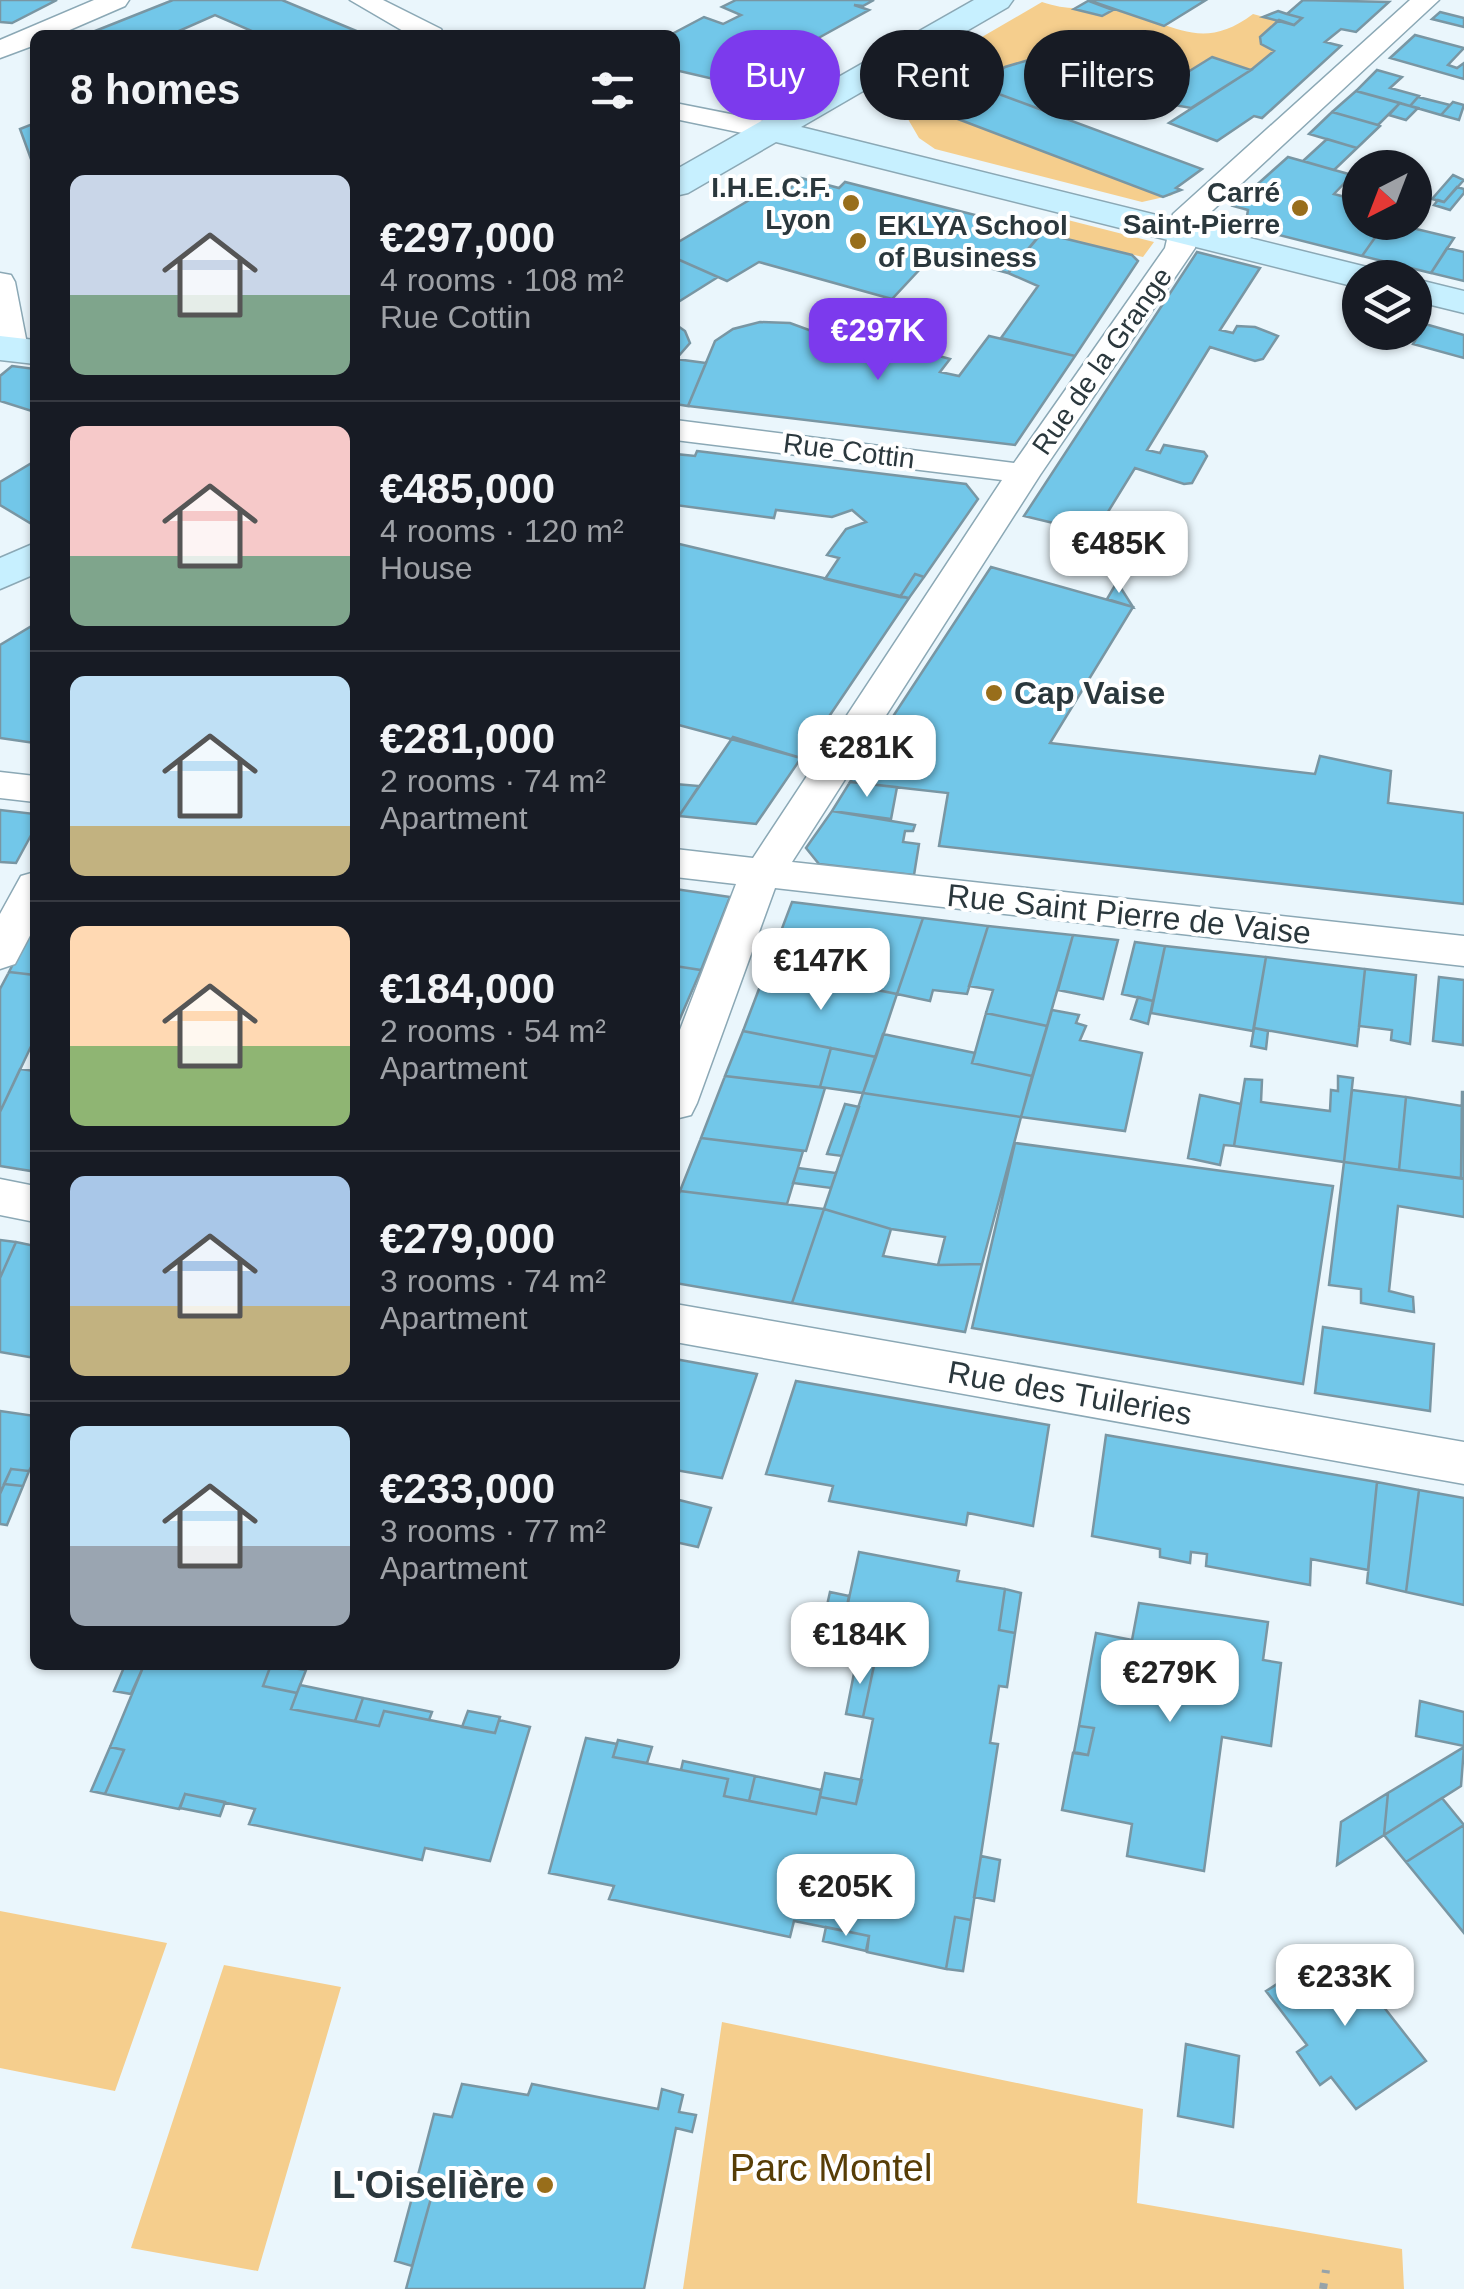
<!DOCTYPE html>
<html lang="en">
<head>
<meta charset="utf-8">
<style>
	body { margin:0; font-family:Arial,sans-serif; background:#20242c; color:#f1f3f6; height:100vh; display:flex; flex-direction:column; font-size:38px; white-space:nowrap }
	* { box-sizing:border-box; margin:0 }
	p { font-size:32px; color:#9ea1a6 }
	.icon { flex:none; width:55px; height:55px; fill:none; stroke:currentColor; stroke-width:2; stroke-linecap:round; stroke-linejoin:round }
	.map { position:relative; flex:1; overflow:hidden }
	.panel { position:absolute; left:30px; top:30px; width:650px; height:1640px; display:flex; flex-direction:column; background:#171b24; border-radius:15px; box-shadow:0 2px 8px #0004 }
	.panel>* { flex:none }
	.banner { position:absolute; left:710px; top:30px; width:602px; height:90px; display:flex; gap:20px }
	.needle { width:65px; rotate:222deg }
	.controls { position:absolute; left:1342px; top:150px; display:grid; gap:20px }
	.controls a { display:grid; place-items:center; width:90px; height:90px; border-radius:50%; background:#171b24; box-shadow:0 2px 8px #0004; font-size:50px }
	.price { position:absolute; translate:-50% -85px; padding:0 22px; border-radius:20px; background:#fff; color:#222; font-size:32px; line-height:65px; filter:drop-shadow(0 2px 5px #0008) }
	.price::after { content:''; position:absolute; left:50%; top:60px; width:30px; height:22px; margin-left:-15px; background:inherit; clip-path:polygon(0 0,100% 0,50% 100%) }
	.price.selected { background:#7c3aed; color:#fff }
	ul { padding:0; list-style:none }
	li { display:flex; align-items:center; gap:30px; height:250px; padding:0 40px }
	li+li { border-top:2px solid #363941 }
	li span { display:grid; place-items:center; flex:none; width:280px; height:200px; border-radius:15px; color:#555 }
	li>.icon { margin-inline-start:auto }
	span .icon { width:120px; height:120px; fill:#fffc; stroke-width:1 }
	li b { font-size:42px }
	h2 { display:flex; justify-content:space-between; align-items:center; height:120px; padding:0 40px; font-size:42px }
	.chip { padding:0 35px; border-radius:45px; background:#171b24; box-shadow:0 2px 8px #0004; font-size:35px; line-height:90px }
	.chip.selected { background:#7c3aed; color:#fff }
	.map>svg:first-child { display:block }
	.green { fill:#f5ce8d }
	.building { fill:#72c7e9; stroke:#7996a3; stroke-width:2.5 }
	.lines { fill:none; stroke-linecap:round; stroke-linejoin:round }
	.street-casing { stroke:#8ba8b5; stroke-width:3 }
	.secondary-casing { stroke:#8ba8b5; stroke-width:3 }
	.path { stroke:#97a3a9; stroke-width:8; stroke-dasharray:6 10; stroke-linecap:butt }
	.street { fill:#fff; fill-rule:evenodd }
	.secondary { fill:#c7f0ff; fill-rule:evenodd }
	.poi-dot { fill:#986e1b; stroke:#fff; stroke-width:4 }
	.labels { text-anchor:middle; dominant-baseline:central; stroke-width:8; stroke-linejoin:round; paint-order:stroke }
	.far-poi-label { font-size:28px; font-weight:bold; fill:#2b383d; stroke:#fff; text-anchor:end }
	.far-street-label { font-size:28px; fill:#2b383d; stroke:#fff }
	.poi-label { font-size:32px; font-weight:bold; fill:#2b383d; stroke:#fff; text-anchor:start }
	.street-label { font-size:32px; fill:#2b383d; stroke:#fff }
	.near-park-label { font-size:38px; fill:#573d06; stroke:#fff }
	.near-poi-label { font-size:38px; font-weight:bold; fill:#2b383d; stroke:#fff; text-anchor:end }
</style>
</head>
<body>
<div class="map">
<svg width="1464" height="2289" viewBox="0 0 1464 2289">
	<rect width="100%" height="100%" fill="#eaf6fc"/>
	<path class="green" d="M1042 2C1068 11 1084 7 1111 10 1166 16 1197 57 1253 14L1278 21 1259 39 1261 44 1274 51 1251 70 1212 57 1183 75 1048 58 1012 64 994 73 984 69 975 41Z
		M940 72 955 77 914 102 1173 195 1142 202 935 149 919 138 891 90C912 78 924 81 940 72Z
		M1056 217 1154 242 1143 257 1042 233Z
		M0 1911 167 1943 115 2091 0 2068Z
		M224 1965 341 1987 258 2271 131 2248Z
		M722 2022 1143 2109 1137 2203 1402 2249 1404 2289H683Z"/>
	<path class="building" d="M0 0H57L12 23 0 22Z
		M173 0H282L366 35H261L215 15 170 35H85Z
		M736 0H874L863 6 854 5 869 10 813 41 798 36 802 40 789 47 782 44 795 51 735 84 675 70V35H670L704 17 723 24 741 15 722 7Z
		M1088 0H1206L1164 26Z
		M1303 0 1389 2 1356 32 1341 29 1325 42 1341 46 1262 118 1254 116 1217 141 1169 123 1251 70 1274 51 1261 44 1260 37 1279 20 1294 25 1302 18 1287 14Z
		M1088 1H1089L1113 10 1102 16 1074 9Z
		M1278 11 1287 14 1302 18 1294 25 1263 17Z
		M1440 12 1464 18V27L1432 19Z
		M1415 35 1464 48 1448 65 1457 68 1464 63V79L1390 58Z
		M1212 57 1251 70 1191 108 1101 92 1053 114 980 87 1005 67 1032 59 1062 58 1183 75Z
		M1377 70 1402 77 1390 88 1419 96 1410 106 1356 91Z
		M955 77 980 87 1202 169 1176 188 1181 190 1163 197 913 102Z
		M1356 91 1400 103 1378 125 1332 112Z
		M1418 97 1450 105 1441 115 1410 106Z
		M1453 102 1464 105 1459 120 1441 115Z
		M1400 103 1410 106 1418 108 1406 120 1389 115Z
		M1332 112 1378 125 1380 126 1357 148 1309 134Z
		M35 123V170L20 129Z
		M1327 139 1357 148 1334 170 1303 161Z
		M1288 157 1352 175 1334 194 1360 201V222H1386L1362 256 1247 227 1253 220 1247 216 1248 210 1233 206Z
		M1453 175 1464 180 1444 202 1432 199Z
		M801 178 839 188 845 182 991 219 988 224 1038 237 1008 273 935 253 892 299 759 262 727 281 675 258V244L768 189 782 196Z
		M1457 187 1464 189V193L1450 210 1434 205 1438 200 1444 202Z
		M1386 222H1387L1454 238 1431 273 1362 256Z
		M1042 233 1132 255 1138 261 1075 356 1001 338 1038 286 1008 273Z
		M1447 248 1464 252V281L1431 273Z
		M1197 252 1260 268 1220 330 1233 333 1237 326 1255 327 1278 336 1263 359 1255 361 1210 347 1147 450 1160 453 1164 445 1204 452 1207 456 1192 483 1184 484 1135 468 1095 533 1024 516Z
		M675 258 718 277 675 304Z
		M760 322 790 323 828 337 878 346 881 340 950 359 940 372 959 376 989 336 1075 356 1015 445 688 406 715 341 733 329Z
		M675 324 685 331 690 343 676 359 706 363 688 406 675 404Z
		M1425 324 1464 335V358L1413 344Z
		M12 366 35 369V412L0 401V376Z
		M697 451 966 484 978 499 924 577 915 574 900 597 825 579 839 558 827 555 846 529 866 522 852 510 832 517 776 510 774 518 675 505V454L695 456Z
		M35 461V520L30 523 0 505V482Z
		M675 543 909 598 801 758 675 724Z
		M991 567 1133 607 1050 743 1315 774 1320 756 1391 771 1388 803 1464 813V904L939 846 948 793 850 782Z
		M915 574 924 577 909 598 900 597Z
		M1117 582 1133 607 1107 599Z
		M35 624V743L0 738V645Z
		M733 737 801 758 756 824 679 816Z
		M850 782 897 787 891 819 832 811Z
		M675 784 699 786 679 816 675 815Z
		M0 810 35 814V828L16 863 0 862Z
		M832 811 915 825 913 831H905L903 842 919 844 914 875 819 864 806 848Z
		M675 889 730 897 701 970 675 966Z
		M792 902 923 918 897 994 767 968Z
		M923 918 988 926 967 994 933 990 930 1001 897 994Z
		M35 920V975L9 972Z
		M988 926 1073 935 1047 1026 986 1013 993 990 969 986Z
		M1073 935 1118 940 1103 999 1058 990Z
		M1135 942 1165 946 1153 1001 1122 994Z
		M1165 946 1266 957 1253 1031 1151 1013Z
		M1266 957 1365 969 1357 1046 1254 1028Z
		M675 966 701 970 675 1030Z
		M767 968 897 994 876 1057 743 1031Z
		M1365 969 1416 975 1410 1044 1391 1040 1392 1030 1359 1026Z
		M9 972 35 975V1038L0 1112V989Z
		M1439 977 1464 980 1463 1045 1433 1041Z
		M1138 997 1153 1001 1148 1024 1131 1019Z
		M1052 1010 1079 1015 1076 1023 1086 1026 1080 1040 1142 1053 1125 1131 1021 1117Z
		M986 1013 1047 1026 1032 1076 972 1063Z
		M1254 1028 1268 1031 1266 1049 1251 1046Z
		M743 1031 831 1048 820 1087 725 1076Z
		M883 1034 975 1053 972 1063 1032 1076 1021 1117 863 1093Z
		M831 1048 876 1057 863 1093 820 1087Z
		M20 1069 35 1071V1162L31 1171 0 1166V1112Z
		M725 1076 825 1088 806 1151 701 1138Z
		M1338 1076 1353 1078 1344 1162 1234 1146 1245 1079 1262 1080 1261 1102 1330 1111 1331 1090 1338 1091Z
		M1352 1090 1406 1097 1399 1170 1344 1162Z
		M1462 1092H1464V1179L1461 1178Z
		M863 1093 1021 1117 982 1264 938 1265 945 1237 891 1229 824 1209Z
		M1200 1095 1241 1104 1234 1146 1224 1145 1220 1165 1188 1158Z
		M1406 1097 1462 1106 1461 1178 1399 1170Z
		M845 1104 859 1107 842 1156 827 1154Z
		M701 1138 803 1151 787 1204 680 1191Z
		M1015 1143 1333 1186 1303 1384 972 1328Z
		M1344 1162 1464 1179V1217L1398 1206 1389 1291 1413 1297 1414 1312 1361 1303V1289L1329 1285Z
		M798 1168 836 1173 831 1188 793 1183Z
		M680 1191 824 1209 792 1303 675 1283V1203Z
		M824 1209 891 1229 883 1256 938 1265 982 1264 965 1332 792 1303Z
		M0 1240 16 1242 0 1278Z
		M16 1242 35 1246V1358L0 1352V1278Z
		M1323 1327 1434 1344 1430 1411 1315 1393Z
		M675 1359 757 1374 722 1478 675 1470Z
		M796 1381 1049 1425 1033 1526 968 1513 966 1525 829 1501 833 1486 766 1474Z
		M0 1411 35 1416V1459L29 1471 11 1469 0 1494Z
		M1106 1435 1377 1482 1368 1570 1311 1559 1310 1585 1206 1566 1207 1554 1191 1552 1190 1563 1160 1557V1549L1092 1536Z
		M11 1469 29 1471 23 1486 4 1484Z
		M1377 1482 1419 1490 1406 1592 1367 1583Z
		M4 1484 23 1486 7 1525 0 1524V1494Z
		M1419 1490 1464 1498V1605L1406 1592Z
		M675 1499 711 1508 698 1547 675 1542Z
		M859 1552 959 1571 957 1581 1005 1589 999 1630 1015 1633 1007 1687 999 1686 990 1743 998 1744 971 1920 955 1917 946 1969 867 1952 869 1936 794 1921 790 1937 609 1899 614 1886 549 1873 586 1738 617 1744 613 1757 728 1779 724 1796 816 1814 820 1797 856 1804 873 1719 863 1717 875 1661 837 1654Z
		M1005 1589 1021 1593 1015 1633 999 1630Z
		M830 1592 849 1596 837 1654 817 1650Z
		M1139 1603 1268 1622 1263 1660 1281 1663 1271 1746 1222 1737 1204 1871 1127 1856 1132 1824 1062 1810 1073 1753 1088 1755 1094 1728 1079 1726 1096 1633 1132 1640Z
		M857 1658 875 1661 863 1717 846 1714Z
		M125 1665H144L131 1694 114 1691Z
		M144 1665H271L263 1686 297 1693 291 1709 379 1726 384 1711 495 1733 499 1720 530 1727 490 1861 425 1848 422 1860 249 1824 255 1809 185 1794 179 1809 105 1794 124 1750 110 1747Z
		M271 1665 306 1670 297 1693 263 1686Z
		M300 1685 363 1698 355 1721 291 1709Z
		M363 1698 432 1712 429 1720 384 1711 379 1726 355 1721Z
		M1420 1701 1464 1712V1746L1416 1736Z
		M468 1711 500 1717 495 1733 462 1727Z
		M1079 1726 1094 1728 1088 1755 1074 1752Z
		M618 1740 652 1747 647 1763 613 1757Z
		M110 1747 124 1750 105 1794 91 1791Z
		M1464 1747 1461 1786 1384 1835 1388 1793Z
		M683 1761 755 1776 749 1801 724 1796 728 1779 681 1770Z
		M825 1773 862 1780 856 1804 820 1797Z
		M755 1776 821 1790 816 1814 749 1801Z
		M1388 1793 1384 1835 1337 1865 1341 1822Z
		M185 1794 225 1802 220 1816 180 1808Z
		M1442 1798 1464 1825 1406 1862 1384 1835Z
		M1464 1825V1933L1406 1862Z
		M981 1856 1000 1860 994 1901 974 1897Z
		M955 1917 971 1920 963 1971 946 1969Z
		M826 1927 869 1936 866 1951 823 1941Z
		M1336 1946 1426 2061 1356 2109 1331 2077 1320 2085 1297 2052 1307 2045 1266 1991Z
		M1186 2044 1239 2056 1233 2127 1178 2116Z
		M462 2084 528 2095 532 2084 658 2109 662 2089 683 2095 679 2112 696 2115 692 2132 676 2128 644 2289H406L433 2191 417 2179 434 2114 452 2117Z
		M417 2179 433 2191 412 2266 395 2261Z"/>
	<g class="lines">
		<g class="street-casing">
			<path id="street" d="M94 0H129L125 6 58 35H35V45L0 58V40Z
				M350 0H383L441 29 444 35H410Z
				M1410 0H1439L1199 223 1195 248 1040 475 792 862 1464 936V966L775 888 697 1103 691 1115 675 1119V1043L736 884 675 877V849L753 858 1002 480 675 440V420L1014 463 1165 248 1173 214Z
				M675 103 781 124 785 130 781 136 771 139 675 119Z
				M0 273 11 275 15 282 28 349 23 356 12 359 0 355Z
				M0 772 35 776V802L0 798Z
				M35 872V926L15 964 0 969V914L21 876Z
				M0 1179 35 1186V1222L0 1215Z
				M675 1304 1464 1442V1484L675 1342Z"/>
		</g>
		<g class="secondary-casing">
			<path id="secondary" d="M974 0H1013L1008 7 801 127 1379 270 1385 278H1360V288L776 142 688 193 675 196V170Z
				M1415 279 1464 291V313L1415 301Z
				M0 336 35 340V364L0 360Z
				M35 543V574L0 589V558Z"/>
		</g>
		<path class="path" d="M1323 2289 1326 2270"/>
		<use href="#street" class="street"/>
		<use href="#secondary" class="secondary"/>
	</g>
	<g class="poi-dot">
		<circle cx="851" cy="203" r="10"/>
		<circle cx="1300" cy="208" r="10"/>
		<circle cx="858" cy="241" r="10"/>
		<circle cx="994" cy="693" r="10"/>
		<circle cx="545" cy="2185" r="10"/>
	</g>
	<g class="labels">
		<g class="far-poi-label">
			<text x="831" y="187">I.H.E.C.F.<tspan x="831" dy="32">Lyon</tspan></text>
			<text x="1280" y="192">Carré<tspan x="1280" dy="32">Saint-Pierre</tspan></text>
			<text x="878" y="225" text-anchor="start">EKLYA School<tspan x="878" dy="32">of Business</tspan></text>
		</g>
		<g class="far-street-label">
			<text transform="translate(1102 361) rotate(-55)">Rue de la Grange</text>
			<text transform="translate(849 451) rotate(7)">Rue Cottin</text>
		</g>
		<g class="poi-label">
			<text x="1014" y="693">Cap Vaise</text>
		</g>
		<g class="street-label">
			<text transform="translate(1129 914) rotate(6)">Rue Saint Pierre de Vaise</text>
			<text transform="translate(1070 1393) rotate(10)">Rue des Tuileries</text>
		</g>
		<g class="near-park-label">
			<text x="831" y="2168">Parc Montel</text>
		</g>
		<g class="near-poi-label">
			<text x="525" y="2185">L'Oiselière</text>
		</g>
	</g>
</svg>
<div class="controls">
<a><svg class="needle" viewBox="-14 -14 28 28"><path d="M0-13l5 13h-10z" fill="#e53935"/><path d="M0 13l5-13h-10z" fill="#9ea1a6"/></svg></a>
<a><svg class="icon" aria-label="layers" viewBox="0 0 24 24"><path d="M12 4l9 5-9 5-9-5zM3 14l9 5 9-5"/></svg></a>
</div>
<b class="price selected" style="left:878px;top:383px">€297K</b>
<b class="price" style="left:1119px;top:596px">€485K</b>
<b class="price" style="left:867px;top:800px">€281K</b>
<b class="price" style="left:821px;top:1013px">€147K</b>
<b class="price" style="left:860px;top:1687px">€184K</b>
<b class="price" style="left:1170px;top:1725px">€279K</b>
<b class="price" style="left:846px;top:1939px">€205K</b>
<b class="price" style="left:1345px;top:2029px">€233K</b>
<div class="banner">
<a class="chip selected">Buy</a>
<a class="chip">Rent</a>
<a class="chip">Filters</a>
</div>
<section class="panel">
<h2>8 homes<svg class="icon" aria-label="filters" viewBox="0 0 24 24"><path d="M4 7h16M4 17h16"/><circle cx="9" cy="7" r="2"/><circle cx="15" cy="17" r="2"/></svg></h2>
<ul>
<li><span style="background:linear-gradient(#c9d6e8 60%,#7fa58c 0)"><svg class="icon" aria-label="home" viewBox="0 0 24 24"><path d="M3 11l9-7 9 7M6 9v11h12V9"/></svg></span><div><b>€297,000</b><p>4 rooms · 108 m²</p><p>Rue Cottin</p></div></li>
<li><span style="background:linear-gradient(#f6c9c9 65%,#7fa58c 0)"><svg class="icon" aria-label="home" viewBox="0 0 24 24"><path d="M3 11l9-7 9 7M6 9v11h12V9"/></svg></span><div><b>€485,000</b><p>4 rooms · 120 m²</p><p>House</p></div></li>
<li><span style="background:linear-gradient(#bfe0f5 75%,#c2b280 0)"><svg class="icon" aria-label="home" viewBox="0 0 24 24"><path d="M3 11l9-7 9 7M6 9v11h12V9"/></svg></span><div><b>€281,000</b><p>2 rooms · 74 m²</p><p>Apartment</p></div></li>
<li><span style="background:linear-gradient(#ffd9b3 60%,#8fb573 0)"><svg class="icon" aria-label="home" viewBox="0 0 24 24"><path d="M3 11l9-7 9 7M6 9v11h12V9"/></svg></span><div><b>€184,000</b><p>2 rooms · 54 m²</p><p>Apartment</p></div></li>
<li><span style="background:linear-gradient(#a9c7e8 65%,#c2b280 0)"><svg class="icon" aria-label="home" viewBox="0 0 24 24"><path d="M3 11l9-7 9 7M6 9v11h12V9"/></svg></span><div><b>€279,000</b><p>3 rooms · 74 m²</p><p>Apartment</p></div></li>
<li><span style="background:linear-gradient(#bfe0f5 60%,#9aa5b1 0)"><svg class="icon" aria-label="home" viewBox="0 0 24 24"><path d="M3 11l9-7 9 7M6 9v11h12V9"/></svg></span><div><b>€233,000</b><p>3 rooms · 77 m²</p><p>Apartment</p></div></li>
</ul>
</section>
</div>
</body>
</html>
